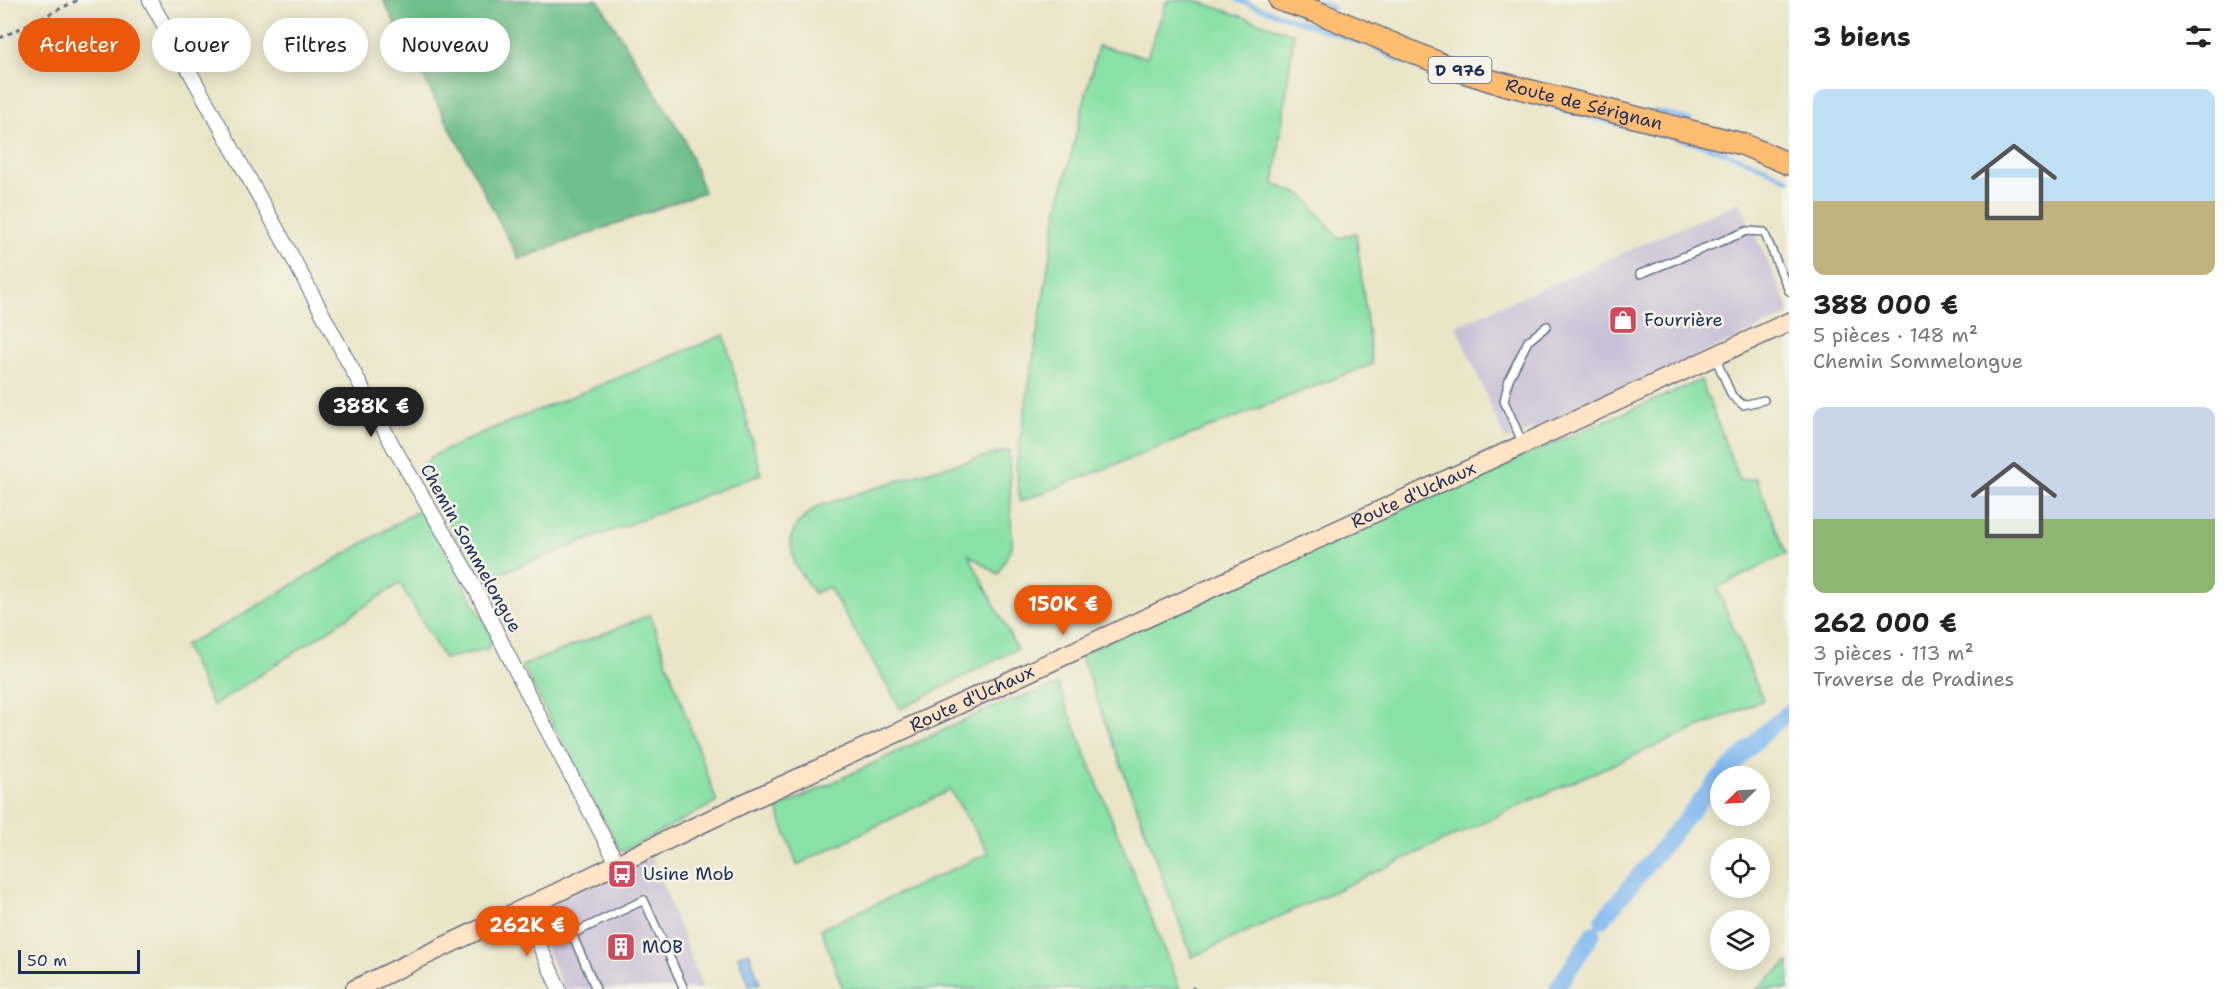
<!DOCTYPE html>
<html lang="fr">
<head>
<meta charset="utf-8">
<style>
	body { margin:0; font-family:"Shantell Sans",sans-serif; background:#f6f6f6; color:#222; height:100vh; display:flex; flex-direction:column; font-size:22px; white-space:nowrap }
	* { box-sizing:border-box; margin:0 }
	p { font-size:20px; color:#767676 }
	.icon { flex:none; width:33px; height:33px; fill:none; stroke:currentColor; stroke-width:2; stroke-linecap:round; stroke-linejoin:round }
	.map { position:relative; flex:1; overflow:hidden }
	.side { display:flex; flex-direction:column; background:#fff; width:450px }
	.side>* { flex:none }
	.guide { position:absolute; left:18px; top:18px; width:570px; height:54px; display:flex; gap:12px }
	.needle { width:39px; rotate:246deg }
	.fabs { position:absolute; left:1710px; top:766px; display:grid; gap:12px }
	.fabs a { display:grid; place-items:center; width:60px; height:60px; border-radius:50%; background:#fff; box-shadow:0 3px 15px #0003; font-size:30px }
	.scale { position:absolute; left:18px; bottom:15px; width:122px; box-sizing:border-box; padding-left:6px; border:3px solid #1b2f5e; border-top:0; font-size:16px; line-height:21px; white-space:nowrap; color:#1b2f5e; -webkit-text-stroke:4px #f7f3e8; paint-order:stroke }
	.price { position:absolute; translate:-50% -51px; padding:0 14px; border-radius:21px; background:#ea580c; color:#fff; font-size:20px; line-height:39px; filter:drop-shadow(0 2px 3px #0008) }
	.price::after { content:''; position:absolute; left:50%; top:36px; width:18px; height:14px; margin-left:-9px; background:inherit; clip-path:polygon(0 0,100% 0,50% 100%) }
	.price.current { background:#222; color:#fff }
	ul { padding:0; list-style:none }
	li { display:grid; align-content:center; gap:12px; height:318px; padding:0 24px }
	li span { display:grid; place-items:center; height:186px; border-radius:12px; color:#555 }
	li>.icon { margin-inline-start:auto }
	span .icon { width:108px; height:108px; fill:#fffc; stroke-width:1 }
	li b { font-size:26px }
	h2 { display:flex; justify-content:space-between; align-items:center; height:72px; padding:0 24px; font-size:26px }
	.tag { padding:0 21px; border-radius:27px; background:#fff; box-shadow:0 3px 15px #0003; font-size:21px; line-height:54px }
	.tag.current { background:#ea580c; color:#fff }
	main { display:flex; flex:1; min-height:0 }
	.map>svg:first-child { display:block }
	.industrial { fill:#c9bfd7 }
	.green { fill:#88e1a6; stroke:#528882; stroke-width:1.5 }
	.forest { fill:#6ebf8b; stroke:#447774; stroke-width:1.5 }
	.water { fill:#81b9f1; stroke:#4e74a8; stroke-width:1.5 }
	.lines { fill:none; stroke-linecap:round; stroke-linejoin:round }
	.stream { stroke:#81b9f1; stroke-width:4.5 }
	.canal { stroke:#81b9f1; stroke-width:16 }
	.service-casing { stroke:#646f83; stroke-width:10 }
	.minor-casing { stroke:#646f83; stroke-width:16 }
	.secondary-casing { stroke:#646f83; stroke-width:21 }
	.primary-casing { stroke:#646f83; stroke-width:24 }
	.path { stroke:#646f83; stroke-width:3; stroke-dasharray:4.5 4.5; stroke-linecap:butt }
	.service { stroke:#fff; stroke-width:7 }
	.minor { stroke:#fff; stroke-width:14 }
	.secondary { stroke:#ffe4c6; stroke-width:18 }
	.primary { stroke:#febc70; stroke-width:21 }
	.labels { text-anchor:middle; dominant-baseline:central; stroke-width:5; stroke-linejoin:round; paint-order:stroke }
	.shield { fill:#f7f3e8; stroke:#5d6a87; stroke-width:1.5 }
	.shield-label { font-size:16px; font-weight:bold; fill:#1b2f5e }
	.street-label { font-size:18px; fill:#1b2f5e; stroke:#f7f3e8 }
	.poi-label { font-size:18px; fill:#1b2f5e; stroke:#f7f3e8; text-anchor:start }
</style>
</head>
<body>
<main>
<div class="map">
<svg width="1789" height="989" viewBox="0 0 1789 989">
	<rect width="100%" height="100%" fill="#f7f3e8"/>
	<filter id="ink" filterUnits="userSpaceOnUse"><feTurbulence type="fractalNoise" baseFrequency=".0167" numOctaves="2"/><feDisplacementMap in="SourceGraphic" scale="12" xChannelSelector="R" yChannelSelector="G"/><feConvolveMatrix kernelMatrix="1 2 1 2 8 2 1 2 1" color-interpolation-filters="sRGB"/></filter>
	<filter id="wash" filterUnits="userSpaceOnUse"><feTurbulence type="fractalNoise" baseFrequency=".008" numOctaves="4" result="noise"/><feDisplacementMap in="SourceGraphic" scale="24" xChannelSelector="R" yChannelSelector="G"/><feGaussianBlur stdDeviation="1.35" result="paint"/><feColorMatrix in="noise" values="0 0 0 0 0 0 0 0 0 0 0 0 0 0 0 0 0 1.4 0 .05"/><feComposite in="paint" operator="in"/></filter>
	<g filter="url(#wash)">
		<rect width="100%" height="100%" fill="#ebe5c8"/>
		<path class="industrial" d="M1740 202 1789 309V315L1506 441 1456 326Z
			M652 857 703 989H564L531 913Z"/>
		<path class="green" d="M1167 0H1194L1294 34 1274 184 1304 196 1339 238 1356 233 1372 364 1020 502 1016 466 1057 212 1098 46 1147 57Z
			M724 335 761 474 480 581 420 470 432 456 484 432Z
			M1701 380 1740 481 1756 478 1786 554 1717 588 1763 700 1549 792 1192 957 1080 654 1406 506Z
			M1009 450 1012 546 998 574 969 555 1017 649 901 709 829 587 814 593 795 565 790 540 796 525 816 507 922 473Z
			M421 509 494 639 487 649 444 659 400 583 213 706 184 645 226 624Z
			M650 615 717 802 621 852 522 666Z
			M1058 685 1180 989H843L821 929 989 853 950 790 797 865 777 809 992 707Z
			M1789 962 1788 989H1756Z"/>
		<path class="forest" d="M383 0H598L684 138 704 192 519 259Z"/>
		<path class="water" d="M749 952 760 983 750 986 738 956Z"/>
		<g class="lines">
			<path class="stream" d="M1237 0 1362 43
				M1317 0 1333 8
				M1373 46 1398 60 1422 67
				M1557 108C1634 131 1718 141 1789 180
				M1655 111 1690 120
				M1753 138 1768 142
				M1786 151 1789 152"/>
			<path class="canal" d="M1721 777 1766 731 1789 712
				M1602 920 1720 777
				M1557 989 1593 933"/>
		</g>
	</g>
	<g filter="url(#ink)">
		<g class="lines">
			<g class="service-casing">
				<path id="service" d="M1640 274 1747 231 1764 232 1789 291
					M1715 357 1732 396 1743 405 1764 400
					M1523 444 1504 401 1509 379 1528 341 1547 326
					M532 905 543 921 572 934 596 989
					M572 934 644 900 684 989"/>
			</g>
			<g class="minor-casing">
				<path id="minor" d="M150 0 288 249 393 446 468 574 515 669 617 863
					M520 910 529 922 559 989"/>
			</g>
			<g class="secondary-casing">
				<g id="secondary">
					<path id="s1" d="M355 989 751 800 1789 322"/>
				</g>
			</g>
			<g class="primary-casing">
				<g id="primary">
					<path id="s2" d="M1280 0 1317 12 1446 66 1492 81 1742 144 1789 164"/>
				</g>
			</g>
			<path class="path" d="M0 38 78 0
				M1192 987 1194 989"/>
			<use href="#service" class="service"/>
			<use href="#minor" class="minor"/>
			<use href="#secondary" class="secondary"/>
			<use href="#primary" class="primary"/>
		</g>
	</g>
	<defs>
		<g id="shop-square" transform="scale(1.5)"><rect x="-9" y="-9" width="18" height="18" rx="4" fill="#d1495b" stroke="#f7f3e8"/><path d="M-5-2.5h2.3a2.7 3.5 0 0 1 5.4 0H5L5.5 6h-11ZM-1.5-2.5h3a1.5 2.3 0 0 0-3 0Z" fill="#fff"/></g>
		<g id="bus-square" transform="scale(1.5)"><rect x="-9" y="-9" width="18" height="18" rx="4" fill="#d1495b" stroke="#f7f3e8"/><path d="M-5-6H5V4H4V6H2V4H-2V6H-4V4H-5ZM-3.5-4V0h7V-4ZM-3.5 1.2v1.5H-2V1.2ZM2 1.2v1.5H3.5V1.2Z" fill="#fff"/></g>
		<g id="building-square" transform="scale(1.5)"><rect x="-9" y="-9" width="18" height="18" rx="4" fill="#d1495b" stroke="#f7f3e8"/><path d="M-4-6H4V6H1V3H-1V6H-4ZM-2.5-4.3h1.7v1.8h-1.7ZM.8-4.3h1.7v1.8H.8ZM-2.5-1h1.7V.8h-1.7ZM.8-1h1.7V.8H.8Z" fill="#fff"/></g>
	</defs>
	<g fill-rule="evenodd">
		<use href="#shop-square" x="1623" y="320"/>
		<use href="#bus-square" x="622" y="874"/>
		<use href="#building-square" x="621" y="947"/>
	</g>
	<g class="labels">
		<rect class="shield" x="1428.5" y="57" width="63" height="26" rx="4.5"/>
		<g class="shield-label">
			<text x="1460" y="70">D 976</text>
		</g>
		<g class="street-label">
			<text stroke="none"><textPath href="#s2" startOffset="322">Route de Sérignan</textPath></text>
			<text stroke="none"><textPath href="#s1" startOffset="1168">Route d'Uchaux</textPath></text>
			<text transform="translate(471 548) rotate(61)">Chemin Sommelongue</text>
			<text stroke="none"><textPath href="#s1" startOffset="682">Route d'Uchaux</textPath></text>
		</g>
		<g class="poi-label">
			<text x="1644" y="320">Fourrière</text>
			<text x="643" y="874">Usine Mob</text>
			<text x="642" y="947">MOB</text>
		</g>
	</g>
</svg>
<div class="fabs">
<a><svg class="needle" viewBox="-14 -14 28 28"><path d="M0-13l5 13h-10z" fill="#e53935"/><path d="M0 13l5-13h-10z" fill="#767676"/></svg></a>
<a><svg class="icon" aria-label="locate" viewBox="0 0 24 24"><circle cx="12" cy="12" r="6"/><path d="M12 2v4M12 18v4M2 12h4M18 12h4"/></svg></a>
<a><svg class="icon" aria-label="layers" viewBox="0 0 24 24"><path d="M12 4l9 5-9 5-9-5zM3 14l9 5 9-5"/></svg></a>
</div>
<div class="scale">50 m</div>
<b class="price current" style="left:371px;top:438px">388K €</b>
<b class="price" style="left:1063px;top:636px">150K €</b>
<b class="price" style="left:527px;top:957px">262K €</b>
<div class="guide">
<a class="tag current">Acheter</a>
<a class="tag">Louer</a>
<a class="tag">Filtres</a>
<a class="tag">Nouveau</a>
</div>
</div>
<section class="side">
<h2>3 biens<svg class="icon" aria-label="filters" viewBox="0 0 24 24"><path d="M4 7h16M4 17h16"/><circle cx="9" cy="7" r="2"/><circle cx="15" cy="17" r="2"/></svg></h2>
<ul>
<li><span style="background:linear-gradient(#bfe0f5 60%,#c2b280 0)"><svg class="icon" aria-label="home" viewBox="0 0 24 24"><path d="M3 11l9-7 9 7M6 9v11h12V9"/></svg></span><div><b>388 000 €</b><p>5 pièces · 148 m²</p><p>Chemin Sommelongue</p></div></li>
<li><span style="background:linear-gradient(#c9d6e8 60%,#8fb573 0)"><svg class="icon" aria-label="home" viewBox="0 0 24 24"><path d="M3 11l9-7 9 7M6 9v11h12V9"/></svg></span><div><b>262 000 €</b><p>3 pièces · 113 m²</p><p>Traverse de Pradines</p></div></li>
</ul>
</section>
</main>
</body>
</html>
